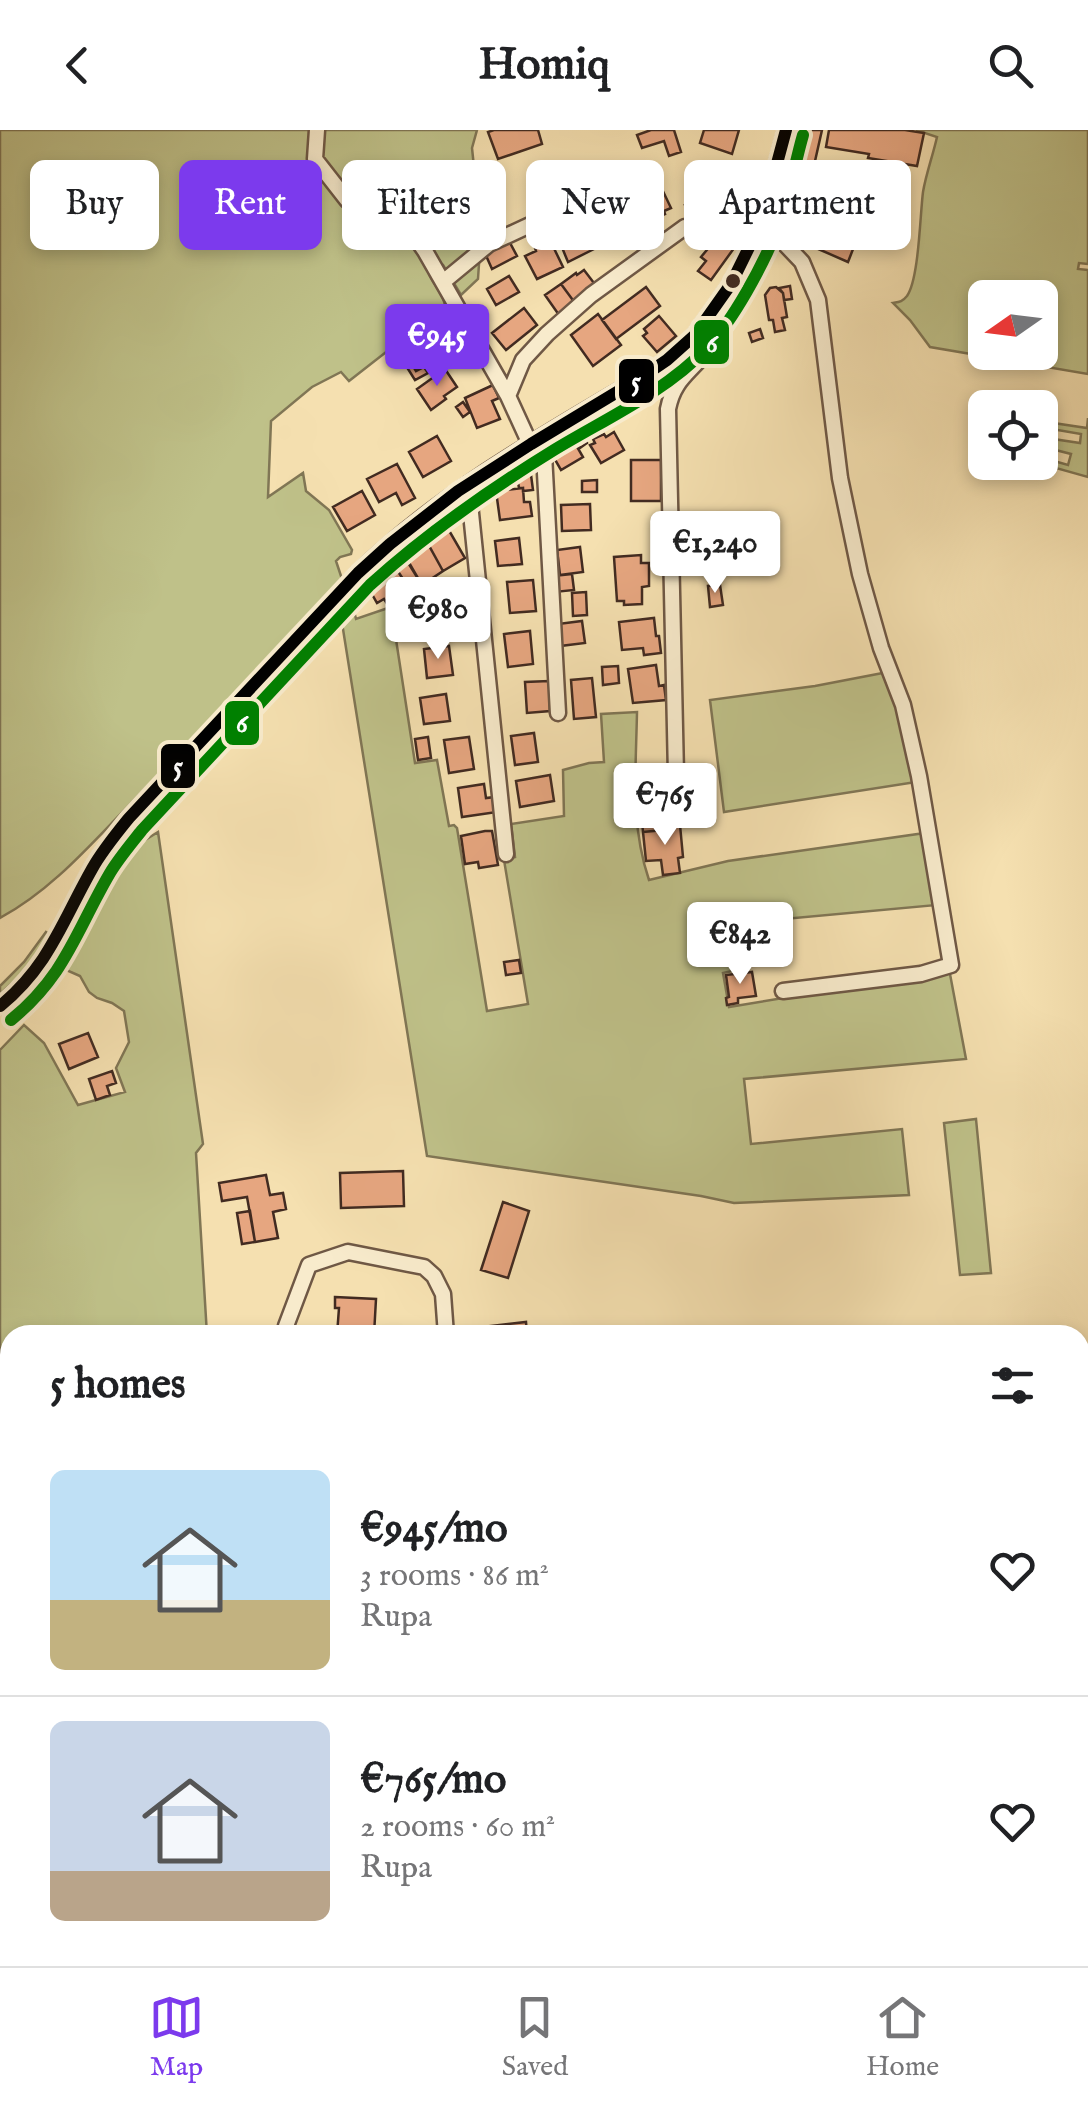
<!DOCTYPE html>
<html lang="en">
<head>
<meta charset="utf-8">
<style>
	body { margin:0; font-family:"IM FELL English",serif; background:#f2f2f2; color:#202124; height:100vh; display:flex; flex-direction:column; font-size:38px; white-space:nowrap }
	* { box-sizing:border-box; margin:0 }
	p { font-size:32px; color:#757577 }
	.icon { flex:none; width:55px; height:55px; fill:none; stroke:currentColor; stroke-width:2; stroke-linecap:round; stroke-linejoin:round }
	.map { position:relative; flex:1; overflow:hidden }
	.side { position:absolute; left:0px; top:1195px; width:1090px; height:642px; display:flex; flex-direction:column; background:#fff; border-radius:30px 30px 0 0; box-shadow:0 5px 15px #0003 }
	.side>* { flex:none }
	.banner { position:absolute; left:30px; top:30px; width:1030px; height:90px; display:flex; gap:20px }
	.needle { width:65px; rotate:256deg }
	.buttons { position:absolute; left:968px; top:150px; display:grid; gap:20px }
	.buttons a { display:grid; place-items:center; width:90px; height:90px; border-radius:15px; background:#fff; box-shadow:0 5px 15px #0003; font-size:50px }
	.price { position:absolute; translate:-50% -85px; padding:0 22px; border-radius:10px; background:#fff; color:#222; font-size:32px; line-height:65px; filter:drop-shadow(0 2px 5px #0008) }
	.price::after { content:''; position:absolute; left:50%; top:60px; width:30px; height:22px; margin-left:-15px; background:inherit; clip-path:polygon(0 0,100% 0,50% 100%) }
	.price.active { background:#7c3aed; color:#fff }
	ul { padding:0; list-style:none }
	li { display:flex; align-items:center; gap:30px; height:250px; padding:0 50px }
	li+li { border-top:2px solid #e0e0e0 }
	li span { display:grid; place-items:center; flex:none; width:280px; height:200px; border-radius:15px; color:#555 }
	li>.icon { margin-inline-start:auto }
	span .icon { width:120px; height:120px; fill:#fffc; stroke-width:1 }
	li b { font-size:42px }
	h2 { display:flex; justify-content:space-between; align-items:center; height:120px; padding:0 50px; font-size:42px }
	.chip { padding:0 35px; border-radius:15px; background:#fff; box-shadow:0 5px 15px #0003; font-size:35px; line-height:90px }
	.chip.active { background:#7c3aed; color:#fff }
	header { display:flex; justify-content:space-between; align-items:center; height:130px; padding:0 50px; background:#fff; font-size:45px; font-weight:700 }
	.menu { display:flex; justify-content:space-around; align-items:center; height:140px; border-top:2px solid #e0e0e0; background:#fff; font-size:28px; color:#757577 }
	.menu a { display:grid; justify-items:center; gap:5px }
	.menu .active { color:#7c3aed }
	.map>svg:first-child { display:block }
	.green { fill:#bfc189; stroke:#807655; stroke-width:2.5; fill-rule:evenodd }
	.building { fill:#e6a680; stroke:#422b21; stroke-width:2.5 }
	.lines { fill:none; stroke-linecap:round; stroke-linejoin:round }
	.minor-casing { stroke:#6f5845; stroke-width:19 }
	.minor { stroke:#f8ebcc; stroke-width:14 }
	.bus-1-casing { stroke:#f8ebcc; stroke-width:20 }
	.bus-2-casing { stroke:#f8ebcc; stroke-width:20 }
	.bus-1 { stroke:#000; stroke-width:12 }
	.bus-2 { stroke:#008000; stroke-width:12 }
	.bus-dot { fill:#422b21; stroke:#f8ebcc; stroke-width:4 }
	.line-badge { stroke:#f8ebcc; stroke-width:4 }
	.badge-label { font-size:28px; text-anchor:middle; font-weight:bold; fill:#fff }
</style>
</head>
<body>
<header><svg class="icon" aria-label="back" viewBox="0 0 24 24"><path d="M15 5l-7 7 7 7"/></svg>Homiq<svg class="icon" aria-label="search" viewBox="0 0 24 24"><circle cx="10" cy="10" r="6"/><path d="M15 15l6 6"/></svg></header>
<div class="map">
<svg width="1088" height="1836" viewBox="0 0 1088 1836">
	<rect width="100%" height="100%" fill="#f5e0b0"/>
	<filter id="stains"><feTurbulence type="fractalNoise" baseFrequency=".002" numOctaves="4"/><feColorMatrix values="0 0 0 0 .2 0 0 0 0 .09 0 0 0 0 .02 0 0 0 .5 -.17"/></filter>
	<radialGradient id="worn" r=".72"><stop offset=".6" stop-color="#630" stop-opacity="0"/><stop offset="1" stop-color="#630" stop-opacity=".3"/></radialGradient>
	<path class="green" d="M0 0H477L472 18 481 104 478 149 461 165 443 135 435 130 427 132C426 150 443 159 445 176L349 251 341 242 312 257 271 291 268 367 303 343 306 361 329 380 352 420 351 424 340 427 336 431 342 449C274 525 203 599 132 672 91 714 52 760 0 788Z
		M916 0H1088V134L1079 133 1078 139 1088 140V244L930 217 910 190 893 173C900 172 902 172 907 166 919 149 920 85 923 62 926 44 933 25 937 7ZM985 168H1040V222H985Z
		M1088 288V347L1038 333 1040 327 1068 335 1071 324 1040 316V307L1080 313 1081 304 1040 297V291L1087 298Z
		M350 465 356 489 391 477 415 633 437 630 449 696 454 695 457 698 487 881 528 874 504 730 515 727 511 694 564 686 563 640 589 633 604 632 601 584 637 582C636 640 630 694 649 750L728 731 925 703 937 775 729 794 737 840 723 843 729 877 940 842 950 844 966 929 744 949 751 1014 902 999 909 1065 734 1073 701 1066 427 1026 339 474Z
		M888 542 916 652 724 682 710 570 815 556Z
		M158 702 203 1014 196 1023 207 1205H10V1828H30V1836H0V920L24 895 44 913 78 975 125 962 116 938 129 912 124 881 112 873 97 868 89 862 80 846 64 839 61 833 121 725Z
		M46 802 51 805 36 832 0 864V856L24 832Z
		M976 989 991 1143 960 1145 944 993Z
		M1088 1218V1279L1080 1282V1221Z
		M124 1828H181V1836H121Z
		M240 1828H300L301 1836H241Z
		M377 1828H664L660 1831 636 1836H379Z"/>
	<path class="building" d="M494 0H538L542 14 498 29 488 2Z
		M651 0H674L681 22 669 26 664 11 642 18 637 5Z
		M704 0H739L732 24 700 13Z
		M795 0H822L813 40 788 35Z
		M829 0H905L924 3 917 36 868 28 869 24 826 17Z
		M744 32 763 59 743 72 724 45Z
		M825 38 897 52 890 91 870 87 866 104 843 100 846 83 818 77Z
		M722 47 740 79 700 101 685 75 714 59 711 54Z
		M637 55 643 62 653 58 654 60 661 57 671 78 664 81 665 84 636 97 638 102 626 108 615 87H613L610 76 636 65 632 59Z
		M804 78 818 80 815 97 801 95Z
		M579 81 596 118 568 132 561 115 570 111 560 89Z
		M823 101 855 114 848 132 816 118Z
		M725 105 737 114 711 150 698 141 706 131 701 127 711 115 715 118Z
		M549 108 563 137 537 149 525 126 536 121 534 115Z
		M508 109 517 126 492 139 484 121Z
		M584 140 597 157 575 173 561 154 576 143 577 145Z
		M509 146 519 162 496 175 487 159Z
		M561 154 575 173 559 185 545 165Z
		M790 156 792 169 784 170 783 163 779 158Z
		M646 157 660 176 616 209 602 190Z
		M776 157 783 163 787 187 782 188 785 200 775 202 773 190H769L765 165 770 158Z
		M524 178 537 195 506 220 492 203Z
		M598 184 621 215 593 236 571 205Z
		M659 186 676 206 657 222 643 206 647 203 644 199Z
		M438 196 451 216 425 234 411 214Z
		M760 199 763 208 752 212 749 203Z
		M413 236 416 241 424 237 428 243 415 250 408 239Z
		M445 239 457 257 444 266 446 269 431 280 417 259Z
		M660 250 665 259 657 265 651 255Z
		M493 255 499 268 492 271 500 289 477 298 465 268Z
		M463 272 470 282 463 287 456 277Z
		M585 301 587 313 580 318 574 308Z
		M614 302 624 320 601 333 590 315 595 313 593 309 604 304 606 307Z
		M437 306 451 331 423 347 409 322Z
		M572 308 583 327 561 340 550 321Z
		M631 330H661V371H631Z
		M397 334 415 368 402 375 396 363 379 372 367 349Z
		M531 345 533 360 523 361V358H519L517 347Z
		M597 350V362H582V351Z
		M523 358 524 372H530L532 386 500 390 496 361Z
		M362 361 375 385 347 401 333 377Z
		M590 374 591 400 562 401 561 375Z
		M447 397 465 428 443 441 426 410Z
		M423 405 443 441 422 455 403 422 416 414 414 410Z
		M519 408 522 434 498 436 495 411Z
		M580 417 583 442 560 445 557 420Z
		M641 425V433H649V456L642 457V474L624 475V471H617L614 427Z
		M407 431 422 455 411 461 395 437Z
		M395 437 411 461 388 475 384 469 377 473 368 457 374 454 373 452Z
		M572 444 574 460 555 462 553 446Z
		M533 450 536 481 510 483 507 452Z
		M720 455 723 475 710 477 708 456Z
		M461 456 464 472 447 475 443 459Z
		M417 460 426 478 408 487 399 469Z
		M586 462 587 485 573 486 572 463Z
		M654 488 656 506H659L661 523 644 525 643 518 622 520 619 492Z
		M582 491 585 513 560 516 558 494Z
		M530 501 533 534 508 537 504 504Z
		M449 516 453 545 427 548 424 519Z
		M656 535 659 556 664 555 666 570 633 573 628 539Z
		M618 536 619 553 603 555 602 537Z
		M592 548 596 587 574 589 571 550Z
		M549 551 550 581 527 583 525 552Z
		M446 564 450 591 424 594 420 568Z
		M534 603 538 632 515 635 511 606Z
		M428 607 431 628 418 630 415 609Z
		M469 607 474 639 449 643 444 610Z
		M550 645 554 671 520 677 516 651Z
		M671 645 674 674 661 675 663 700 643 702 638 648Z
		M484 654 486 668 495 667 497 682 462 687 458 658Z
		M680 695 683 727 678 728 680 743 663 745 661 730 646 731 643 702 663 700V697Z
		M485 701H492L498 735 479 738 478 732 465 734 461 706Z
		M519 830 521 843 506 845 504 832Z
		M752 842 756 866 738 868V873L727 875 726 868 729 867 726 845Z
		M88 903 98 927 69 939 59 914Z
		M112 941 116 953 107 956 110 965 96 970 89 949Z
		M403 1041 404 1076 341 1078 340 1043Z
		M266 1045 270 1065 283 1063 286 1079 273 1082 278 1108 255 1112 247 1067 222 1071 219 1053Z
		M503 1072 529 1081 508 1148 481 1140Z
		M250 1081 255 1112 242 1114 237 1083Z
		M335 1167 376 1169 374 1205H337L339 1178H335Z
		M526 1192 527 1205H457L456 1200Z
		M669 1200V1205H640V1201Z
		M1080 1720 1088 1741 1080 1745Z
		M334 1828H357L358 1836H335Z"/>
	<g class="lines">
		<g class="minor-casing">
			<path id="minor" d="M317 0 315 29 347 70 409 98 425 121 508 266 530 314
				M761 93 783 112 802 132 818 170 840 348 860 444 881 518 903 575 919 646 951 835 921 844 783 861
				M443 152 489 114 644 42
				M508 266 523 230 547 204 591 165 685 97
				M543 306 558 583
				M468 354 506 724
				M676 645 668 279C674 248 691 243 708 219 720 201 725 184 725 164
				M0 876C51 840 63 790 92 739 102 721 115 705 129 688L358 443C441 362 543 306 642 247L667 230 695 205 731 154 761 93 786 0
				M289 1205 286 1196 309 1135 348 1122 424 1137 434 1146 443 1164 446 1205
				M1080 1802 1088 1798
				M371 1828 372 1836
				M876 1828 878 1836
				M33 1833 34 1836
				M667 1836 684 1830
				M986 1836 1009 1828"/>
		</g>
		<use href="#minor" class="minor"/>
		<g class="bus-1-casing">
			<path id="bus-1" d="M0 876C49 836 62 792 92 739 102 721 116 704 129 688L358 443 390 414 458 361 531 314 642 247 667 230 695 205 731 154 761 93 786 0"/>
		</g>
		<g class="bus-2-casing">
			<path id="bus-2" d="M11 890C66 845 76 801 110 743 119 728 131 714 142 700L370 455C427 403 489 360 554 320 605 289 665 262 707 218 734 189 762 137 777 100 789 70 794 36 803 5"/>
		</g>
		<use href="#bus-1" class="bus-1"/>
		<use href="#bus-2" class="bus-2"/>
	</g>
	<circle class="bus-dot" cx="733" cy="151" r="9"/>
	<g class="line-badge">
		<rect x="692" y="188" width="39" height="48" rx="10" fill="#008000"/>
		<rect x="617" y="227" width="39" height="48" rx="10" fill="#000"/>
		<rect x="223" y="569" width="38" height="48" rx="10" fill="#008000"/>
		<rect x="159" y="612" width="38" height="48" rx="10" fill="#000"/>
	</g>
	<g class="badge-label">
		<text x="712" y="222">6</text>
		<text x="636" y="260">5</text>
		<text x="242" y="602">6</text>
		<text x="178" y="645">5</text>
	</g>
	<rect width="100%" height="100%" filter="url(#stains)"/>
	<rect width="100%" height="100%" fill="url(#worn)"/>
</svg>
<div class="buttons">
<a><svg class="needle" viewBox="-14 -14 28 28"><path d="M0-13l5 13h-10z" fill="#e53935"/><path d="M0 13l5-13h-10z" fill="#757577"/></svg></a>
<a><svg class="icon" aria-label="locate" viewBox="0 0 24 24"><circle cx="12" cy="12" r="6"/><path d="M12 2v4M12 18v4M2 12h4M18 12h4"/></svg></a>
</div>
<b class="price active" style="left:437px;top:259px">€945</b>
<b class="price" style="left:715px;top:466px">€1,240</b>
<b class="price" style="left:438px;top:532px">€980</b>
<b class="price" style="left:665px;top:718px">€765</b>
<b class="price" style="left:740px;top:857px">€842</b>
<div class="banner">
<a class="chip">Buy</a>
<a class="chip active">Rent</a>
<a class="chip">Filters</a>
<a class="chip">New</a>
<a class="chip">Apartment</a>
</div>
<section class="side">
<h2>5 homes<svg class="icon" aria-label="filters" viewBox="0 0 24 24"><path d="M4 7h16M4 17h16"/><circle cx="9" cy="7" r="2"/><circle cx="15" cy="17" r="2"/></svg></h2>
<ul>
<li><span style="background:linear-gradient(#bfe0f5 65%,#c2b280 0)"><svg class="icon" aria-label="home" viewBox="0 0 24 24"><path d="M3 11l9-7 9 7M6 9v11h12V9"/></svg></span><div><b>€945/mo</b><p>3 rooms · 86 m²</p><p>Rupa</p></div><svg class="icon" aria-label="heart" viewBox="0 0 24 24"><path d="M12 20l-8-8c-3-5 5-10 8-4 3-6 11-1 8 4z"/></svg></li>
<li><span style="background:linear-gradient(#c9d6e8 75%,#b9a48a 0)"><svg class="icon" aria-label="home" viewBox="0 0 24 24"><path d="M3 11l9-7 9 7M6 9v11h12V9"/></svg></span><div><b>€765/mo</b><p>2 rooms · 60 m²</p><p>Rupa</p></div><svg class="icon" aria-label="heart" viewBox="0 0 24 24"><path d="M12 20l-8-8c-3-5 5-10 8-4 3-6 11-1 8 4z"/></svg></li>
</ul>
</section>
</div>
<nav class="menu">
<a class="active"><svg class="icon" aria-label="map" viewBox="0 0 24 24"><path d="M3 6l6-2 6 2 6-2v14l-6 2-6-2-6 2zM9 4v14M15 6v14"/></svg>Map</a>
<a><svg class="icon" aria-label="saved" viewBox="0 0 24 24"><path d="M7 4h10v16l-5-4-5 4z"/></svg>Saved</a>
<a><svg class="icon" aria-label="home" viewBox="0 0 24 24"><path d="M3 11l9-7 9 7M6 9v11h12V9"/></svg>Home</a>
</nav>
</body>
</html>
